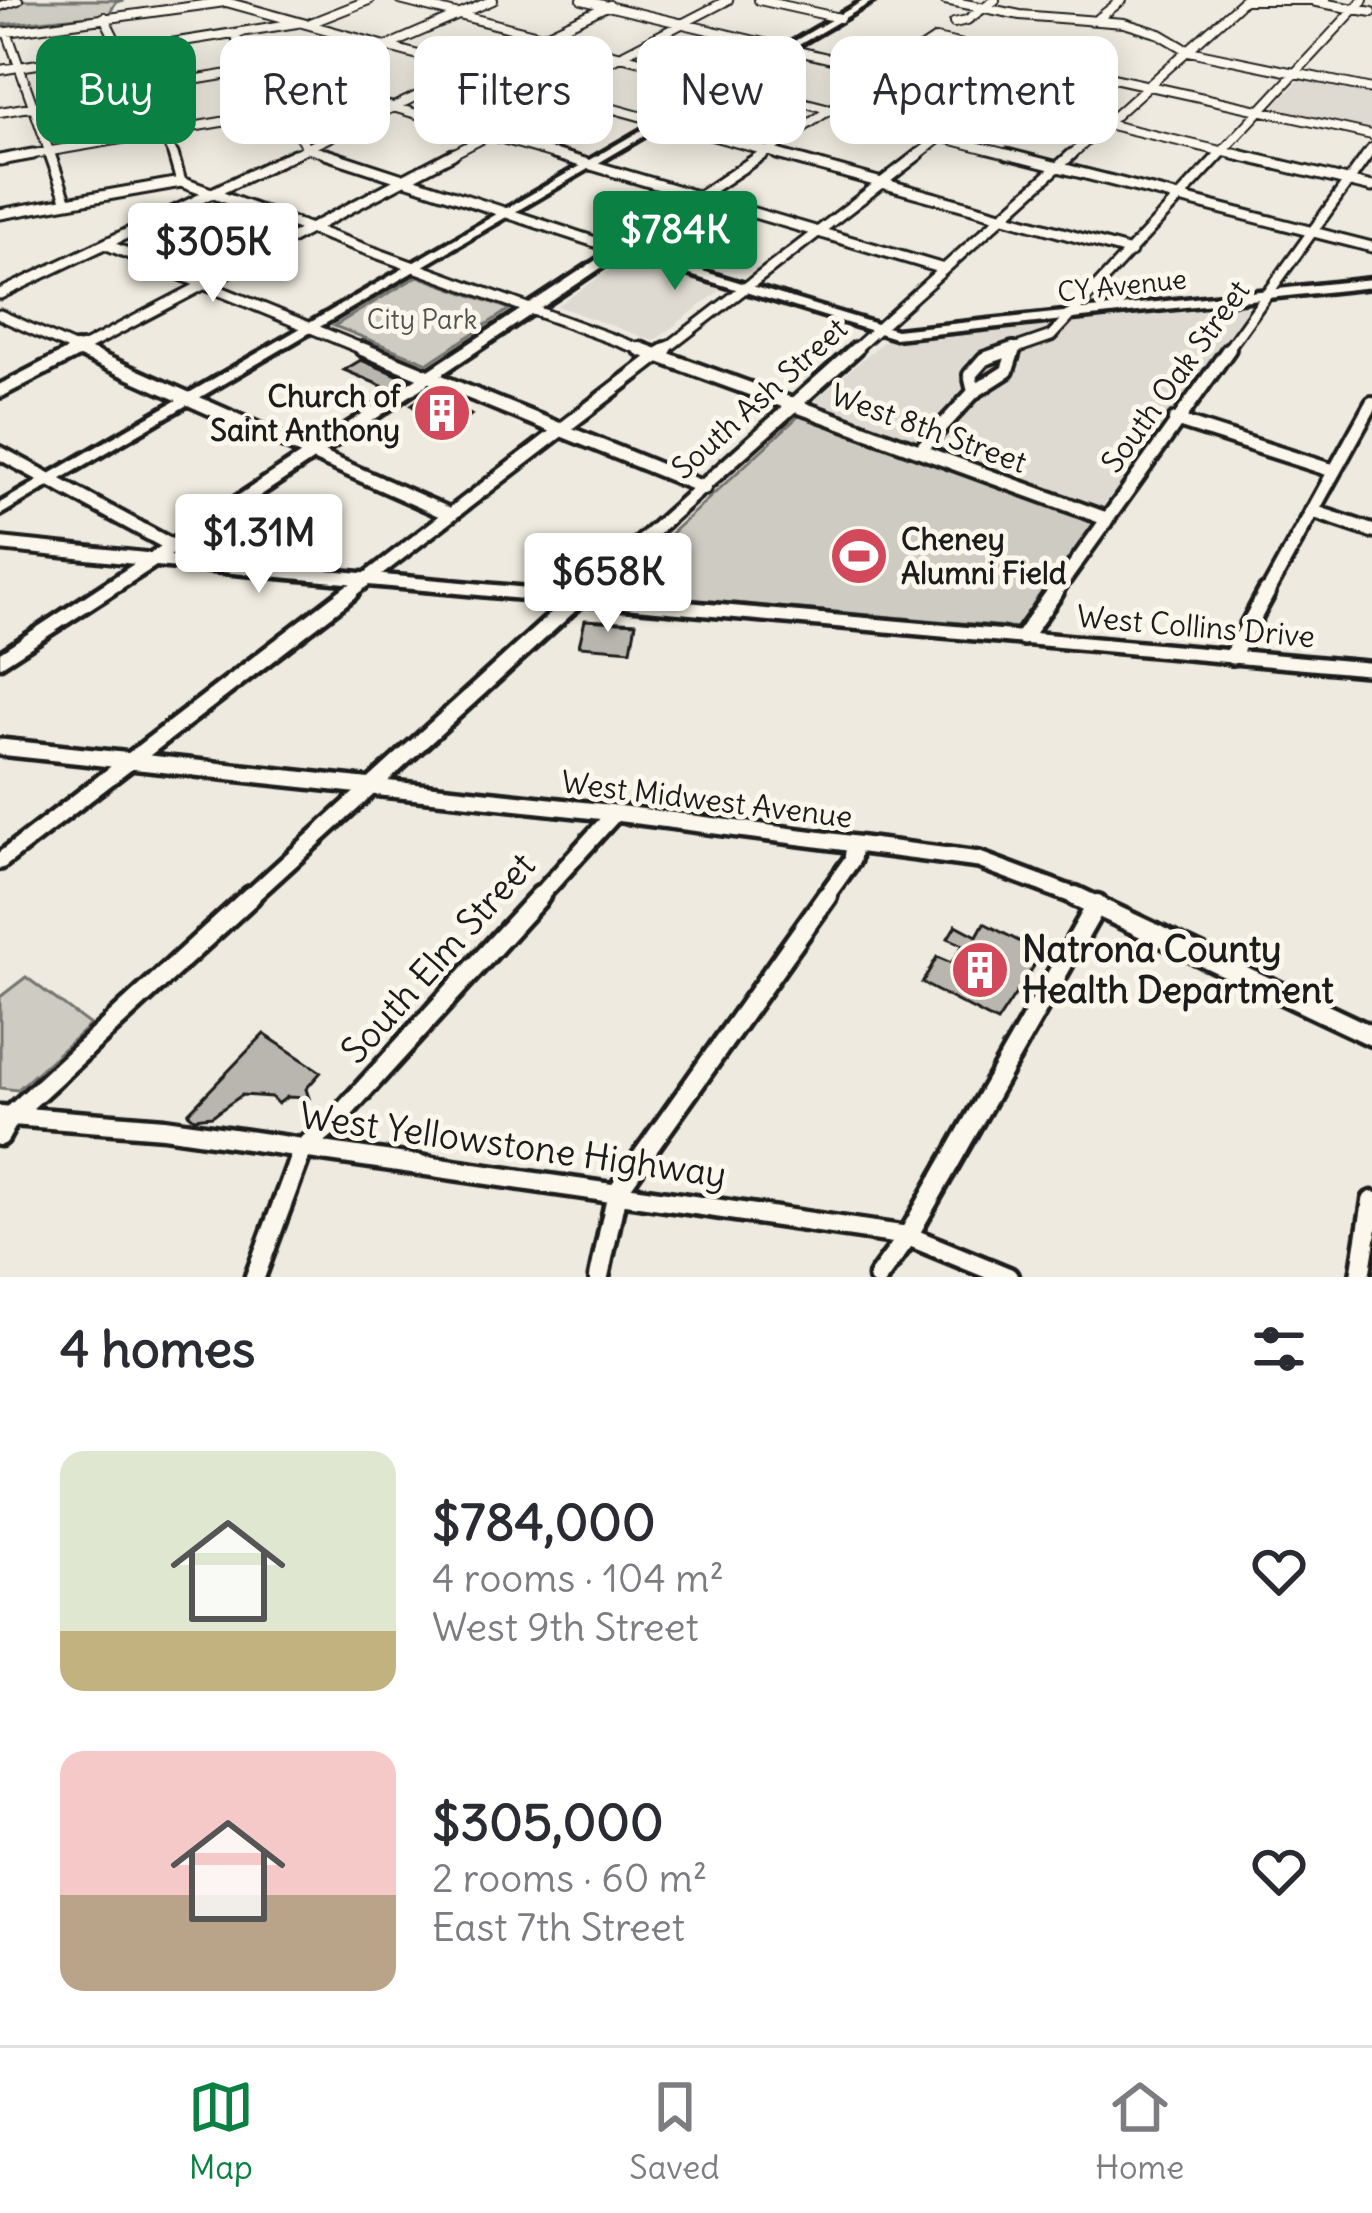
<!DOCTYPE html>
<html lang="en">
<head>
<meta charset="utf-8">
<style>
	body { margin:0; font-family:Delius,sans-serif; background:#f2f2f3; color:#2b2b33; height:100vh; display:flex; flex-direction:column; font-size:45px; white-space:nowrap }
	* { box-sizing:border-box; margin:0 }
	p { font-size:39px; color:#7c7c81 }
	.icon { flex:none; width:66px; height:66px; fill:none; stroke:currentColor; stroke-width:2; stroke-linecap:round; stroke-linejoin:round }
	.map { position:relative; height:1277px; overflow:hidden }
	.drawer { display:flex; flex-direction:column; background:#fff; flex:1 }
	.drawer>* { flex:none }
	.banner { position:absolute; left:36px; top:36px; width:1302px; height:108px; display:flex; gap:24px }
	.price { position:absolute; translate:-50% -102px; padding:0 27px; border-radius:12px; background:#fff; color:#222; font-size:39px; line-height:78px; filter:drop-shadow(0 3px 6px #0008) }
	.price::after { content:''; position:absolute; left:50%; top:72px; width:36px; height:27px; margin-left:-18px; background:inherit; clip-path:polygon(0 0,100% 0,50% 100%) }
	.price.current { background:#0b8043; color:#fff }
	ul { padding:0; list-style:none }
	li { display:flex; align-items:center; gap:36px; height:300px; padding:0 60px }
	li span { display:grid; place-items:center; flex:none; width:336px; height:240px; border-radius:24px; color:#555 }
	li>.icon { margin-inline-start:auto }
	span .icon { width:144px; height:144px; fill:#fffc; stroke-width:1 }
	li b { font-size:51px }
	h2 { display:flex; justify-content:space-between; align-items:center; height:144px; padding:0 60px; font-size:51px }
	.chip { padding:0 42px; border-radius:24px; background:#fff; box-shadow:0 6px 30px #0003; font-size:42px; line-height:108px }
	.chip.current { background:#0b8043; color:#fff }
	.menu { display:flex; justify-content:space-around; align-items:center; height:168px; border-top:3px solid #e1e1e2; background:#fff; font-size:33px; color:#7c7c81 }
	.menu a { display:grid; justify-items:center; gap:6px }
	.menu .current { color:#0b8043 }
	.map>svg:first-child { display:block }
	.built { fill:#dedad1 }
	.green { fill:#ceccc2; stroke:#75746f; stroke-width:3 }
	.building { fill:#b9b6af; stroke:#1c1c1c; stroke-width:3 }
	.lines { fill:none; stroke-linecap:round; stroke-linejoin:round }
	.minor-far4-casing { stroke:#1c1c1c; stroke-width:12 }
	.minor-far3-casing { stroke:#1c1c1c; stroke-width:15 }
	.minor-far2-casing { stroke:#1c1c1c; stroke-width:20 }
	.minor-far1-casing { stroke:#1c1c1c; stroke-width:24 }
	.minor-casing { stroke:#1c1c1c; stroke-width:27 }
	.major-casing { stroke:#1c1c1c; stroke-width:9 }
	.minor-far4 { stroke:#fbf7ec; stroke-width:8 }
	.minor-far3 { stroke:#fbf7ec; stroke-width:9 }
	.minor-far2 { stroke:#fbf7ec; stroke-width:12 }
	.minor-far1 { stroke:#fbf7ec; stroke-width:15 }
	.minor { stroke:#fbf7ec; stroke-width:18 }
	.major { fill:#fbf7ec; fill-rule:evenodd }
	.labels { text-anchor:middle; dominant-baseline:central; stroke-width:10; stroke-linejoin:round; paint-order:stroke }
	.far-street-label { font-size:27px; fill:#1c1c1c; stroke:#fbf7ec }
	.far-park-label { font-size:27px; fill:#51514e; stroke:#fbf7ec }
	.street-label { font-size:30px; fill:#1c1c1c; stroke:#fbf7ec }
	.poi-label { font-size:30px; font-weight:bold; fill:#1c1c1c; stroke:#fbf7ec; text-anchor:end }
	.near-poi-label { font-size:36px; font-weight:bold; fill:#1c1c1c; stroke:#fbf7ec; text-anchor:start }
	.near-street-label { font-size:36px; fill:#1c1c1c; stroke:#fbf7ec }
</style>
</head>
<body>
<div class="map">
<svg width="1372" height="1277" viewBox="0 0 1372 1277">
	<rect width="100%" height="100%" fill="#eeeadf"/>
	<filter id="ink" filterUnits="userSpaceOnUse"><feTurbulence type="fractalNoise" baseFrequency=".00833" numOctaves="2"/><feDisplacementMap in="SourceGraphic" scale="24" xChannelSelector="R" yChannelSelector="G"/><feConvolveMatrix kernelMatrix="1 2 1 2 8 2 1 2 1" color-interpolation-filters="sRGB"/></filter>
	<g filter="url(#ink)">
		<path class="built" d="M1301 78 1372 92V132L1271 109Z
			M626 259 721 290 654 341 557 306Z
			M1240 304 1251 309 1099 512 808 406 884 341Z"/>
		<path class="green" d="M0 0H124L116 2 109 14 0 25Z
			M418 276 510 309 428 363 334 326Z
			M802 413 1096 520 1019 628 607 592Z
			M26 977 90 1025 17 1090 0 1088V997Z"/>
		<path class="building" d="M361 360 405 378 389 389 344 370Z
			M426 395 460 409 471 415 452 430 429 420 411 405Z
			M585 620 636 623 631 650 579 646Z
			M984 923 1032 948 1025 961 1034 966 997 1022 922 983 937 957 951 963 963 945 948 938 956 925 977 936Z
			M264 1034 321 1072 306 1089 309 1098 287 1097 278 1104 271 1097 242 1095 212 1116 194 1118 188 1113Z"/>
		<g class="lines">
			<g class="minor-far4-casing">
				<path id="minor-far4" d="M219 0 788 157
					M400 0 1019 157
					M582 0 1246 157
					M759 0 840 18
					M945 0 1020 15 1124 23 1160 34 1189 51 1372 89
					M1243 0H1325
					M1316 2 1372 12
					M0 6 18 0
					M104 17 174 157
					M1099 18 1122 0
					M954 23 967 20 995 0
					M308 24 369 0
					M7 32 51 157
					M0 33 225 2
					M234 34 307 148
					M387 46 493 0
					M0 70 297 23
					M0 112 386 48
					M307 148 335 157
					M16 157 362 98 564 157
					M288 157 609 5
					M447 157 566 95 587 73 728 0
					M759 157 936 39 1372 135
					M915 157 1057 48
					M1069 157 1244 0
					M1217 157 1363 0
					M1365 157 1372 148"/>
			</g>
			<g class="minor-far3-casing">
				<path id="minor-far3" d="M50 154 67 202
					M173 154 181 182
					M326 154 620 250 763 154
					M554 154 944 269
					M777 154 1131 252
					M1007 154 1372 247
					M1234 154 1372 187
					M0 160 33 154
					M181 182 648 352
					M0 214 181 182
					M105 244 370 352
					M0 294 294 154
					M0 315 83 352
					M75 352 453 154
					M662 352 919 154
					M852 352 1072 154
					M1005 352 1051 336 1220 154
					M1226 352 1368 154"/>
			</g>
			<g class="minor-far2-casing">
				<path id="minor-far2" d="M76 349 449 514
					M362 349 704 488
					M640 349 1107 519
					M0 391 81 349
					M974 392 970 375 984 359 1013 349
					M1175 420 1334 471
					M920 450 974 392 1007 371 1014 349
					M0 453 174 547
					M1312 511 1372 531
					M0 544 155 560
					M346 595 666 349
					M582 595 856 349
					M1053 595 1229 349
					M1266 595 1372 403"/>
			</g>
			<g class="minor-far1-casing">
				<path id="minor-far1" d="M1023 637 1055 592
					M1232 656 1267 592
					M0 747 615 813 979 860 1083 899
					M0 861 350 592
					M248 899 585 592
					M537 899 615 813
					M824 899 852 860 854 845"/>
			</g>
			<g class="minor-casing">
				<path id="minor" d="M1075 896 1372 1036
					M0 1115 164 1128 908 1236 1008 1277
					M0 1136 11 1116 251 896
					M255 1277 303 1148 331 1125 540 896
					M599 1277 617 1192 827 896
					M878 1277 908 1236 1097 904
					M1360 1277 1372 1201"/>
			</g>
			<g class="major-casing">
				<path id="major" d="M865 0H875L0 515V503Z
					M616 247H624L896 330 1372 279V287L895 338 622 254 170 556 1372 663V675L156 566 0 667V652Z"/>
			</g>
			<use href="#minor-far4" class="minor-far4"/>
			<use href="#minor-far3" class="minor-far3"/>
			<use href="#minor-far2" class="minor-far2"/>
			<use href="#minor-far1" class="minor-far1"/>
			<use href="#minor" class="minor"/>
			<use href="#major" class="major"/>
		</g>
	</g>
	<defs>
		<g id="building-disc" transform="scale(3)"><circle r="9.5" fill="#d1495b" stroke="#fbf7ec"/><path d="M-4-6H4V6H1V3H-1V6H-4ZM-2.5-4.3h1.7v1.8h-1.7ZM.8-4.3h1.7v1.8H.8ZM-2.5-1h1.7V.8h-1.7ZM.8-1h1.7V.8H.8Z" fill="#fff"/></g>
		<g id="stadium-disc" transform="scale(3)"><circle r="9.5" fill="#d1495b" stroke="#fbf7ec"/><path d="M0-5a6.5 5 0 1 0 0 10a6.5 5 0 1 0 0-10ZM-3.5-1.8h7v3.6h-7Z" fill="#fff"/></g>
	</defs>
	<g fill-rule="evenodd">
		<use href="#building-disc" x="442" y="413"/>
		<use href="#stadium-disc" x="859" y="556"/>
		<use href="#building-disc" x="980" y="970"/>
	</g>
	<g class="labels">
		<g class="far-street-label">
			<text transform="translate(1122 285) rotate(-6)">CY Avenue</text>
		</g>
		<g class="far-park-label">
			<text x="422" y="319">City Park</text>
		</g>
		<g class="street-label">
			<text transform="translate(1175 376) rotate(-54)">South Oak Street</text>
			<text transform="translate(759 398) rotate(-42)">South Ash Street</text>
			<text transform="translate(929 428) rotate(20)">West 8th Street</text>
			<text transform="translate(1196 626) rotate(5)">West Collins Drive</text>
			<text transform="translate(707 799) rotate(7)">West Midwest Avenue</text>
		</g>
		<g class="poi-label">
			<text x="400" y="396">Church of<tspan x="400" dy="34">Saint Anthony</tspan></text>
			<text x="901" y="539" text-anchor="start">Cheney<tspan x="901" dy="34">Alumni Field</tspan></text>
		</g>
		<g class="near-poi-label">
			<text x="1022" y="949">Natrona County<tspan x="1022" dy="41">Health Department</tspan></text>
		</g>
		<g class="near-street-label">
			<text transform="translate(438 958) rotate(-48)">South Elm Street</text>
			<text transform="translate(513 1145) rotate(8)">West Yellowstone Highway</text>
		</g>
	</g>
</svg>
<b class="price current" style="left:675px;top:293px">$784K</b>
<b class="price" style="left:213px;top:305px">$305K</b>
<b class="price" style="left:259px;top:596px">$1.31M</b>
<b class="price" style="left:608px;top:635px">$658K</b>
<div class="banner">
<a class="chip current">Buy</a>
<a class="chip">Rent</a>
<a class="chip">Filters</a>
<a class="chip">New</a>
<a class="chip">Apartment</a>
</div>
</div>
<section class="drawer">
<h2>4 homes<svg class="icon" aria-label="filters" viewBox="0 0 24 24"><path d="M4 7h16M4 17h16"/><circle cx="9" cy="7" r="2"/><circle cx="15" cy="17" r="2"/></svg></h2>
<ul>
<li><span style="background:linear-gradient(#dfe7d0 75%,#c2b280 0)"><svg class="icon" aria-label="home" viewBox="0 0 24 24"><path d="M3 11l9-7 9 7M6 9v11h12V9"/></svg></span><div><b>$784,000</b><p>4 rooms · 104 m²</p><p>West 9th Street</p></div><svg class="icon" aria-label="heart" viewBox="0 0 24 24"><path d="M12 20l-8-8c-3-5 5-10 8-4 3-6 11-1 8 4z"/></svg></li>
<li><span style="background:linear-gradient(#f6c9c9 60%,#b9a48a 0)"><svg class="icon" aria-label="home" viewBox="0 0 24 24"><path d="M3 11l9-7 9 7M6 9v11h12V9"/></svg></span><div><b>$305,000</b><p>2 rooms · 60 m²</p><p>East 7th Street</p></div><svg class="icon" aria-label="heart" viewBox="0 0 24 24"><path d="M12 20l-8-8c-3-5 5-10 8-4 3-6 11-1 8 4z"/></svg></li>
</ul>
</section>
<nav class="menu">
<a class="current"><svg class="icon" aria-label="map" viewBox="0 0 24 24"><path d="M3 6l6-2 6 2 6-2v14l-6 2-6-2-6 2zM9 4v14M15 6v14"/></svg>Map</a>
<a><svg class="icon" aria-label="saved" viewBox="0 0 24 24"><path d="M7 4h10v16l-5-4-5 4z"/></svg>Saved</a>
<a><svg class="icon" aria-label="home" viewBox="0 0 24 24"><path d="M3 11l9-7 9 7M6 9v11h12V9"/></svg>Home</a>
</nav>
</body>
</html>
